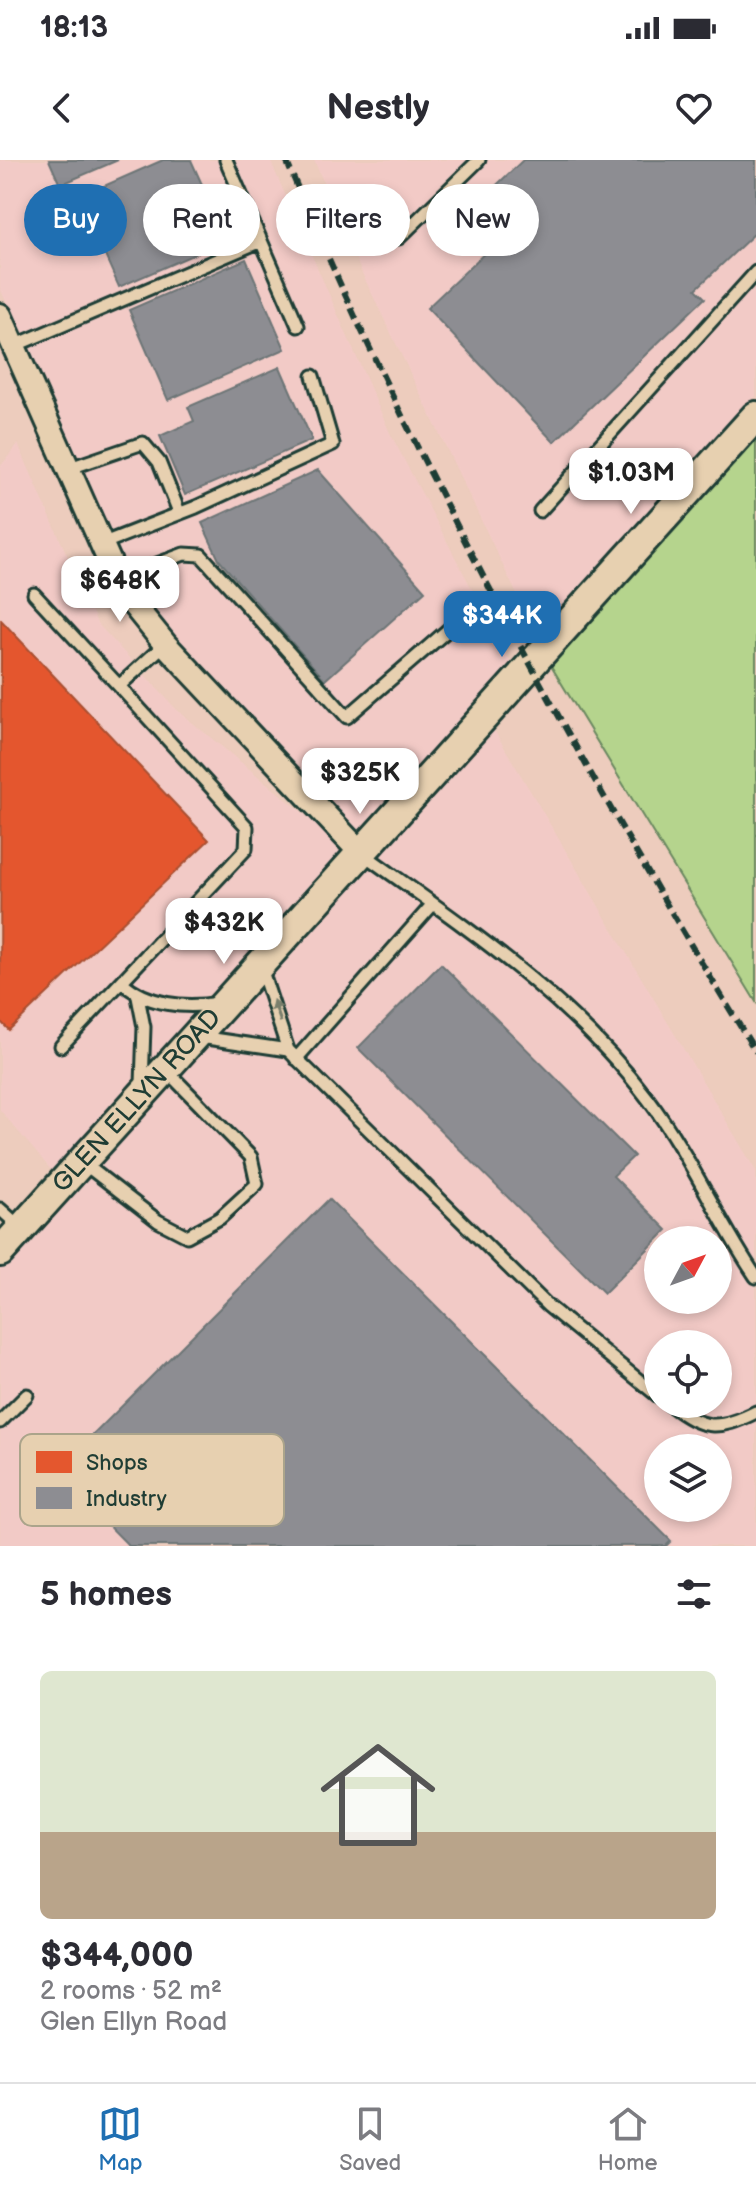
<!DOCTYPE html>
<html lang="en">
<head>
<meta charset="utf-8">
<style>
	body { margin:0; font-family:"Balsamiq Sans",sans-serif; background:#f2f2f3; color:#2b2b33; height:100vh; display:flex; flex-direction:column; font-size:30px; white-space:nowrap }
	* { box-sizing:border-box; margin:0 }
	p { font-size:26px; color:#7c7c81 }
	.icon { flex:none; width:44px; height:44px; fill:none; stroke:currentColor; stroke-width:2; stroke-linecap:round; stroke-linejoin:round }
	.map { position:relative; height:1386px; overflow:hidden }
	.side { display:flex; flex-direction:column; background:#fff; flex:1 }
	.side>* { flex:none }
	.guide { position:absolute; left:24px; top:24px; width:708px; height:72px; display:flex; gap:16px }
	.needle { width:52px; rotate:49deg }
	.tools { position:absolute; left:644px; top:1066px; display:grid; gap:16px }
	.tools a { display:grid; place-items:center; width:88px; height:88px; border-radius:50%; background:#fff; box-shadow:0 4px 12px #0003; font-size:40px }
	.price { position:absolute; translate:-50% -68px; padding:0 18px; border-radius:16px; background:#fff; color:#222; font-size:26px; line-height:52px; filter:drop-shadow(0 2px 4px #0008) }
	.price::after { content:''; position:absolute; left:50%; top:48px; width:24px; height:18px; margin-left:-12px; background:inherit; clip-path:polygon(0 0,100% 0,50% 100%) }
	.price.active { background:#1f6fb2; color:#fff }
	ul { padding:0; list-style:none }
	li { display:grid; align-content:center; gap:16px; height:424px; padding:0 40px }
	li span { display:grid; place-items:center; height:248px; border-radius:12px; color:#555 }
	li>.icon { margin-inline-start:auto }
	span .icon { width:144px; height:144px; fill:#fffc; stroke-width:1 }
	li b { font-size:34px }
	h2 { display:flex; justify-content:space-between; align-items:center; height:96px; padding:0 40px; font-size:34px }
	.tag { padding:0 28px; border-radius:36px; background:#fff; box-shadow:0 4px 12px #0003; font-size:28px; line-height:72px }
	.tag.active { background:#1f6fb2; color:#fff }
	.status { display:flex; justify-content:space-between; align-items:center; height:56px; padding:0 40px; background:#fff; direction:ltr }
	.status svg { height:22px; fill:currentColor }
	header { display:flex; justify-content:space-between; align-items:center; height:104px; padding:0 40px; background:#fff; font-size:36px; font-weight:700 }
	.tabs { display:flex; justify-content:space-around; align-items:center; height:112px; border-top:2px solid #e1e1e2; background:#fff; font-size:22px; color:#7c7c81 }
	.tabs a { display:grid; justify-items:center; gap:4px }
	.tabs .active { color:#1f6fb2 }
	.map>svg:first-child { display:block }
	.built { fill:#f2cac6; fill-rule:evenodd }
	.green { fill:#b5d48d; stroke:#6a8860; stroke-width:2 }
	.shops { fill:#e4572e; stroke:#a94f30; stroke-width:2 }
	.industry { fill:#8d8d92; stroke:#6c7576; stroke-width:2 }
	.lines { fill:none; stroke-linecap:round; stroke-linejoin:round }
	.service-casing { stroke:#1f3d34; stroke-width:17 }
	.minor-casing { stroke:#1f3d34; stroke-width:28 }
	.tertiary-casing { stroke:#1f3d34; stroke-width:34 }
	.service { stroke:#e7d0b0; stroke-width:11 }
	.minor { stroke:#e7d0b0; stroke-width:22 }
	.tertiary { stroke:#e7d0b0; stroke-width:28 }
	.rail { stroke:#1f3d34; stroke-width:6; stroke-dasharray:12 6; stroke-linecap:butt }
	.oneway { fill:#797f6c }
	.labels { text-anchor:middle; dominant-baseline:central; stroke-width:8; stroke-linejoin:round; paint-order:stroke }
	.street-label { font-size:26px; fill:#1f3d34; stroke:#e7d0b0 }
	.key { fill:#e7d0b0; stroke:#aba48b; stroke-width:2 }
	.key-label { font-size:22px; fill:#1f3d34 }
</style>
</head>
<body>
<div class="status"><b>18:13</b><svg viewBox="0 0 49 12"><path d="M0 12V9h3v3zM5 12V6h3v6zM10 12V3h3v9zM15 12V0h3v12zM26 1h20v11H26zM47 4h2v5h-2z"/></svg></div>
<header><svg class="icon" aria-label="back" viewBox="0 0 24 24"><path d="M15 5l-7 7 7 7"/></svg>Nestly<svg class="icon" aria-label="heart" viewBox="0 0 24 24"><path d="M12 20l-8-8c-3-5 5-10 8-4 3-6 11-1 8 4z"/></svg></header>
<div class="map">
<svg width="756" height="1386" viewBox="0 0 756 1386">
	<rect width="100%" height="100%" fill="#edccbd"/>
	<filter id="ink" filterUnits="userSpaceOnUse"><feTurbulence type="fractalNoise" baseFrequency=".0125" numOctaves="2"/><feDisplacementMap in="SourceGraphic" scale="16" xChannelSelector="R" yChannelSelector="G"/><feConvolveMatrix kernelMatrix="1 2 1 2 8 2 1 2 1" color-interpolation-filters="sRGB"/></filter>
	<g filter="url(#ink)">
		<path class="built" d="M0 0H270L390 273 515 511 363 679 131 426 0 128Z
			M314 0H756V236L537 476 361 111Z
			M18 284 97 463 178 551 350 691 58 1018 0 950V307Z
			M494 570 756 1011V1386H0V1104ZM658 1080H718V1140H658ZM658 1184H718V1244H658ZM658 1288H718V1348H658Z"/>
		<path class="green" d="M756 270V842L548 501Z"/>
		<path class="shops" d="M1 460 209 680 9 870 0 861Z"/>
		<path class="industry" d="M49 0H118L60 25Z
			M163 0H191L227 80 119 127 79 37Z
			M523 0H756V72L696 129 705 138 554 282 427 148 512 67 484 37Z
			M246 99 285 189 168 240 129 150Z
			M280 207 312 280 185 335 160 276 194 261 188 247Z
			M318 310 425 431 325 520 219 400 202 363Z
			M441 804 634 996 613 1016 667 1070 604 1133 358 888Z
			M329 1039 671 1381 666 1386H129L56 1312Z"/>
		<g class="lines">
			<g class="service-casing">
				<path id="service" d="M226 0 298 166
					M399 78 479 0
					M14 186 261 81
					M67 309 143 283 159 302 179 352
					M540 351 756 112
					M101 384 196 347 333 284 313 216
					M117 419 184 394 201 395 347 557 457 462
					M34 434 119 526 165 484
					M362 693C465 767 571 837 648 939 690 995 717 1059 756 1117
					M122 822C146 845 186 849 218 843
					M138 837 144 867 142 924
					M200 877 288 890 260 805
					M61 886 246 689 247 667 119 526
					M288 890 548 1146 658 1236
					M296 899 433 744
					M82 1002 158 1061 187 1076 220 1058 257 1024 251 997 165 909
					M0 1049 21 1068
					M669 1244C703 1270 718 1271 756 1252
					M0 1262 27 1235"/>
			</g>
			<g class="minor-casing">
				<path id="minor" d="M0 155 123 432 165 484 361 693"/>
			</g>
			<g class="tertiary-casing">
				<g id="tertiary">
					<path id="s1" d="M0 1092 756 256"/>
				</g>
			</g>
			<use href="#service" class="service"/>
			<use href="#minor" class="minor"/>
			<use href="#tertiary" class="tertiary"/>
			<path class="rail" d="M286 0C417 311 579 605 756 892"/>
		</g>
		<defs><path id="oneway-solid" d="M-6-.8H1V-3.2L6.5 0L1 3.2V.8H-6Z" transform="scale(2)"/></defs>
		<use class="oneway" href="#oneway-solid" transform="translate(277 851) rotate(-109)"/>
	</g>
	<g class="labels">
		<g class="street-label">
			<text stroke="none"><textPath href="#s1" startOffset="204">GLEN ELLYN ROAD</textPath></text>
		</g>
	</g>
	<rect x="20" y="1274" width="264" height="92" rx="12" class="key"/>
	<rect x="36" y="1291" width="36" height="22" fill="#e4572e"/>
	<rect x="36" y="1327" width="36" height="22" fill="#8d8d92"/>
	<g class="key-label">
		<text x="86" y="1310">Shops</text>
		<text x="86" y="1346">Industry</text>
	</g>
</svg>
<div class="tools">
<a><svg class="needle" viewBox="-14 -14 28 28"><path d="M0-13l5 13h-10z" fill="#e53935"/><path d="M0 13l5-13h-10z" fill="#7c7c81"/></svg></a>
<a><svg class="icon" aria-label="locate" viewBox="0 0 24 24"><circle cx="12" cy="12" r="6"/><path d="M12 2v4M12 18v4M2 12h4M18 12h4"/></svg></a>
<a><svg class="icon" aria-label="layers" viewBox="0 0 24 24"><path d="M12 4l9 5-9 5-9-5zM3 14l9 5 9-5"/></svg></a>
</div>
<b class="price" style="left:631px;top:356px">$1.03M</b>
<b class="price" style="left:120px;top:464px">$648K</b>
<b class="price active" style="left:502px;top:499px">$344K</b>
<b class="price" style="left:360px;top:656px">$325K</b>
<b class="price" style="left:224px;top:806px">$432K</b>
<div class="guide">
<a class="tag active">Buy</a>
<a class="tag">Rent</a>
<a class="tag">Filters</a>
<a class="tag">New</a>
</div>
</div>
<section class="side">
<h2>5 homes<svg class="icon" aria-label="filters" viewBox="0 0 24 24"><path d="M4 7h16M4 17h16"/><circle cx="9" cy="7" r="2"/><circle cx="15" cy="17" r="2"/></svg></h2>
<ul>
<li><span style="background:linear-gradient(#dfe7d0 65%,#b9a48a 0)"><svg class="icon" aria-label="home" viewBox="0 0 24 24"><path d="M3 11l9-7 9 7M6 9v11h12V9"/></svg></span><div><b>$344,000</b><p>2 rooms · 52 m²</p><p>Glen Ellyn Road</p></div></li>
</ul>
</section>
<nav class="tabs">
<a class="active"><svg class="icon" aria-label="map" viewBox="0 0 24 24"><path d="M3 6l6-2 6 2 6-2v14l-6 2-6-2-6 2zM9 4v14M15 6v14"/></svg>Map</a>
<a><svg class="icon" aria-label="saved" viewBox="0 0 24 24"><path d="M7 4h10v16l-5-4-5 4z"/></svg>Saved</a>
<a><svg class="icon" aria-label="home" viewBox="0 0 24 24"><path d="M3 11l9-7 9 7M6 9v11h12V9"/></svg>Home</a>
</nav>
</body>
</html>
